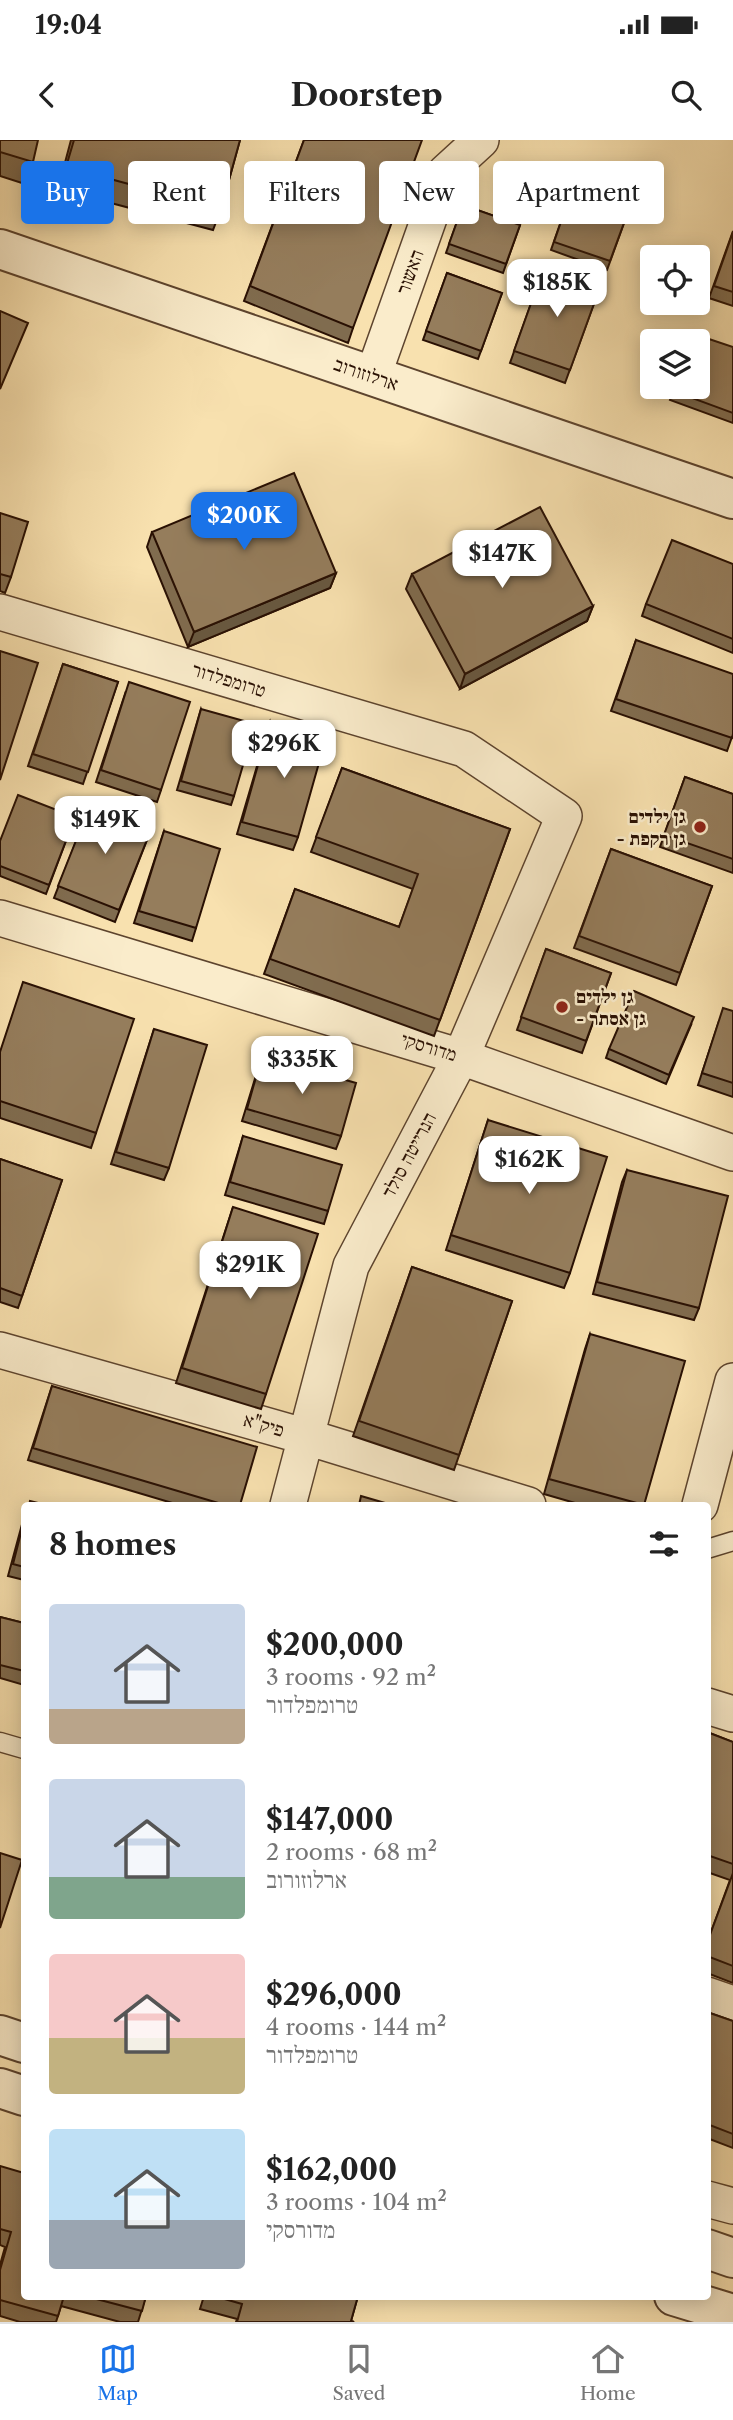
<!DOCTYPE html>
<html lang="en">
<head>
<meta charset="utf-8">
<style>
	body { margin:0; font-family:"Libre Caslon Text","Frank Ruhl Libre",serif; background:#f6f6f6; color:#222; height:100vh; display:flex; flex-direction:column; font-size:26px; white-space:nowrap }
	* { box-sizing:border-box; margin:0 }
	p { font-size:23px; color:#767676 }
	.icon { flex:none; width:38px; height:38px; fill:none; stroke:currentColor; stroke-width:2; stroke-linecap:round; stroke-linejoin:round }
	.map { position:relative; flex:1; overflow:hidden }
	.details { position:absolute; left:21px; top:1362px; width:690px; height:798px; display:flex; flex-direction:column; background:#fff; border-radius:7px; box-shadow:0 4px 18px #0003 }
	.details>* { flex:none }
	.banner { position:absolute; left:21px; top:21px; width:691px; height:63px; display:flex; gap:14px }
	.controls { position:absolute; left:640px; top:105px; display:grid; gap:14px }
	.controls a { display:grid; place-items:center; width:70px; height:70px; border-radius:7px; background:#fff; box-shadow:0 4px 18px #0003; font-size:35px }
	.price { position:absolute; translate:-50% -60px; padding:0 16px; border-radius:14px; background:#fff; color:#222; font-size:23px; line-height:46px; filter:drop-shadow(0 2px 4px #0008) }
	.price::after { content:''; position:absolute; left:50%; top:42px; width:21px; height:16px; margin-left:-10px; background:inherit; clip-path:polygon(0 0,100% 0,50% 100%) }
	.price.active { background:#1a73e8; color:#fff }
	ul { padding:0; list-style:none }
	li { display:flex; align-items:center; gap:21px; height:175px; padding:0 28px }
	li span { display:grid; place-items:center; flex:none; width:196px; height:140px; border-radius:7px; color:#555 }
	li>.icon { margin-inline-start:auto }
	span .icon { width:84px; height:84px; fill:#fffc; stroke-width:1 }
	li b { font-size:30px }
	h2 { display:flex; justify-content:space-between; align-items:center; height:84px; padding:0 28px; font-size:30px }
	.tag { padding:0 24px; border-radius:7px; background:#fff; box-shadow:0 4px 18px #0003; font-size:24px; line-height:63px }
	.tag.active { background:#1a73e8; color:#fff }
	.status { display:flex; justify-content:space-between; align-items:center; height:49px; padding:0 35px; background:#fff; direction:ltr }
	.status svg { height:19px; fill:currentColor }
	header { display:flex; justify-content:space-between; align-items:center; height:91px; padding:0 28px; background:#fff; font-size:32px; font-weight:800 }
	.dock { display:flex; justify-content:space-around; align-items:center; height:98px; border-top:2px solid #e0e0e0; background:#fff; font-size:19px; color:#767676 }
	.dock a { display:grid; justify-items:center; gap:4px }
	.dock .active { color:#1a73e8 }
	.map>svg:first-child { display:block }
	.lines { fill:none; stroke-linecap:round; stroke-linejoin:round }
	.service-casing { stroke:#5d442e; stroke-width:21 }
	.minor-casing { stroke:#5d442e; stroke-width:38 }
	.tertiary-casing { stroke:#5d442e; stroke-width:42 }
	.service { stroke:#faeccb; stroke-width:18 }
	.minor { stroke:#faeccb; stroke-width:35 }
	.tertiary { stroke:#faeccb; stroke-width:38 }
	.wall { fill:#806c4f; stroke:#291003; stroke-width:2 }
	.shaded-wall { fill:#685840; stroke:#291003; stroke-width:2 }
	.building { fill:#957d5c; stroke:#291003; stroke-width:2 }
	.poi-dot { fill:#8f2418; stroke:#faeccb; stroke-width:2.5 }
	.labels { text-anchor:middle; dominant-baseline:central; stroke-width:5; stroke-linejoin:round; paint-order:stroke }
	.street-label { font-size:19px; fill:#291003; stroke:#faeccb }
	.poi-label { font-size:19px; font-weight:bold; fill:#291003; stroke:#faeccb; text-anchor:end }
</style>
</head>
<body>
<div class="status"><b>19:04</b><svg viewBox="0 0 49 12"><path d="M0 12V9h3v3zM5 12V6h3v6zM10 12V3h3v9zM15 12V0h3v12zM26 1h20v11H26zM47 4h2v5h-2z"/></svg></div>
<header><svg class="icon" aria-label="back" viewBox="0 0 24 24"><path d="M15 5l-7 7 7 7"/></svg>Doorstep<svg class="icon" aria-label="search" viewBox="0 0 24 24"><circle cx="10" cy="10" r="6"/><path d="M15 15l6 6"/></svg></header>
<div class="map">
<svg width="733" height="2182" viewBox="0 0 733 2182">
	<rect width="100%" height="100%" fill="#f8e1af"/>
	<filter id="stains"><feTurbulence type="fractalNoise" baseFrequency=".00286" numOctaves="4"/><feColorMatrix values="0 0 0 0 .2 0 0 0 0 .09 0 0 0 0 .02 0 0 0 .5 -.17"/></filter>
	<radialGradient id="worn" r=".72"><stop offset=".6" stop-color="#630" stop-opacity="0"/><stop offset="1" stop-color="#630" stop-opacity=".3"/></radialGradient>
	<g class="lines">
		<g class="service-casing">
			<path id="service" d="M707 1409 733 1401
				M0 1602 24 1609"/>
		</g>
		<g class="minor-casing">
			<path id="minor" d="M373 236 445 33 481 0
				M0 472 464 609 564 676 461 917 351 1126 288 1365
				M0 778 461 917 733 1013
				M0 1210 307 1297 528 1365
				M700 1365 733 1241
				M707 1566 733 1574
				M707 1855 733 1864
				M707 2059 733 2066"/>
		</g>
		<g class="tertiary-casing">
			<path id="tertiary" d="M0 109 733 359
				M0 1895 24 1903
				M0 1948 24 1956
				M707 2109 733 2118
				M674 2156 733 2174"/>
		</g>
		<use href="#service" class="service"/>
		<use href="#minor" class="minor"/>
		<use href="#tertiary" class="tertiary"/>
	</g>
	<path class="wall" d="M0 0 33 22 25 44 0 36Z
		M71 0H240L221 69 213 90 58 49Z
		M304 0 353 188 348 203 244 161Z
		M579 30 636 50 607 130 551 110Z
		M463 65 520 85 503 133 446 113Z
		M733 91V166L709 158Z
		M544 127 600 147 565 243 510 223Z
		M447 133 502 153 478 219 423 200Z
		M733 207V283L670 260 675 247Z
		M0 373 11 437 5 453 0 451Z
		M152 392 336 433 330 448 188 507 147 407Z
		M733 424V513L642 476 646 464Z
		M412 434 593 466 587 481 460 549 406 449Z
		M636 500 733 594 727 611 611 571Z
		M63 524 118 542 83 644 28 626Z
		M125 554 161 650 157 662 96 642Z
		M201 569 234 656 231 665 177 650Z
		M270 582 298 697 293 710 237 694Z
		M342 628 510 689 434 896 264 834 295 749 399 787 413 749 311 712Z
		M685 637 733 654V733L660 707Z
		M91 663 152 687 115 782 54 758Z
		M75 677 46 754 0 736V701Z
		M164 691 196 788 192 801 134 783Z
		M611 709 712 746 676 845 574 808Z
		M546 809 611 833 582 913 517 890Z
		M733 871V957L698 945 719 881Z
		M691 885 666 944 606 918 609 909Z
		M154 889 169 1028 164 1040 111 1024Z
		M0 911 96 993 91 1008 0 978Z
		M262 916 341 996 336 1009 242 981Z
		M488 980 570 1133 564 1148 446 1110Z
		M243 996 328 1071 324 1084 225 1055Z
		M0 1019 62 1040 18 1168 0 1162Z
		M627 1030 699 1168 694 1180 593 1154 622 1042Z
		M233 1067 266 1254 261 1269 176 1243Z
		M412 1127 512 1161 454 1330 353 1296Z
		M590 1194 644 1365H582L544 1354 585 1209Z
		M52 1246 240 1365H179L28 1320Z
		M24 1377V1440L8 1436Z
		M0 1477 24 1483V1545L0 1538Z
		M707 1592 733 1602V1843L707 1833V1803L730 1740 707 1732Z
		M707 1872 733 1881V2008L707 1998Z
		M0 2026 24 2156H146L138 2182H120L61 2166 56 2182H20L0 2176V2125L5 2107 0 2105Z
		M204 2156H358L351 2181 354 2182H236L237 2179 200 2169Z"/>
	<path class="shaded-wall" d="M336 433 330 448 188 507 194 492Z
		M593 466 587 481 460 549 465 534Z"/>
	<path class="building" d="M0 0H38L33 22 0 12Z
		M74 0H240L221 69 66 27Z
		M304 0H422L353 188 250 146Z
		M579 30 636 50 610 121 554 102Z
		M463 65 520 85 506 124 449 104Z
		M733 92V152L714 146Z
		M544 127 600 147 570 230 514 211Z
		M447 133 502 153 481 211 426 191Z
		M0 171 28 183 0 249Z
		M694 194 733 207V273L673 251 675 247H698V201H691Z
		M294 333 336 433 194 492 152 392Z
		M540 367 593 466 465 534 412 434Z
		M0 373 28 382 11 437 0 434Z
		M672 400 733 424V499L646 464Z
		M636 500 733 534V594L732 598 616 559Z
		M0 511 38 523 0 640Z
		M63 524 118 542 88 632 33 614Z
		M129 542 190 562 161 650 101 630Z
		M201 569 255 584 234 656 181 641Z
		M270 582 326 598 298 697 242 682Z
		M342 628 510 689 440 880 270 819 295 749 399 787 418 734 316 697Z
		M685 637 733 654V719L664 695Z
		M18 655 75 677 49 745 0 726V701Z
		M91 663 152 687 119 770 58 746Z
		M164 691 220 709 196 788 139 771Z
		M611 709 712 746 680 833 579 796Z
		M546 809 611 833 586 901 521 877Z
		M23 842 134 879 96 993 0 961V912Z
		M634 851 694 877 669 935 609 909Z
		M723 868 733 871V943L702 933Z
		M154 889 207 905 169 1028 116 1012Z
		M262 916 356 943 341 996 247 969Z
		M488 980 607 1017 570 1133 451 1095Z
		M243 996 342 1025 328 1071 230 1042Z
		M0 1019 62 1040 22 1156 0 1148Z
		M627 1030 728 1056 699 1168 597 1142Z
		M233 1067 318 1094 266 1254 182 1228Z
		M412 1127 512 1161 459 1315 359 1281Z
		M590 1194 685 1221 644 1365 549 1339Z
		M52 1246 257 1307 240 1365H225L33 1308Z
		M361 1356 392 1365H359Z
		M30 1361 46 1365H29Z
		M24 1381V1427L13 1424Z
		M0 1477 24 1483V1531L0 1525Z
		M707 1592 733 1602V1724L707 1715Z
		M0 1713 22 1720 0 1788Z
		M733 1733V1826L707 1816V1803Z
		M707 1872 733 1881V1994L707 1984Z
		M0 2026 24 2033V2156H64L58 2176 0 2160V2130L11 2092 0 2089Z
		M85 2156H146L142 2171Z
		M214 2156H358L351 2181 354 2182H237L242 2164Z"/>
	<g class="poi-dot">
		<circle cx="700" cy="687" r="7"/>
		<circle cx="562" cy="867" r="7"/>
	</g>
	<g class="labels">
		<g class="street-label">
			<text transform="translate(410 132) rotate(-70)">האשור</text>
			<text transform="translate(366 234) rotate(19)">ארלוזורוב</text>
			<text transform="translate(229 540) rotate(17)">טרומפלדור</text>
			<text transform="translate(429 907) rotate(17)">מדורסקי</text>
			<text transform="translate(409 1015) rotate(-62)">הנרייטה סולד</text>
			<text transform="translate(264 1285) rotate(16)">פיק"א</text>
		</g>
		<g class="poi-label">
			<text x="686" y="676">גן ילדים<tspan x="686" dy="22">- גן רקפת</tspan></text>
			<text x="576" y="856" text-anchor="start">גן ילדים<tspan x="576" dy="22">- גן אסתר</tspan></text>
		</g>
	</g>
	<rect width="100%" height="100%" filter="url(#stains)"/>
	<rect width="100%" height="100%" fill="url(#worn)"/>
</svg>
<div class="controls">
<a><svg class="icon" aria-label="locate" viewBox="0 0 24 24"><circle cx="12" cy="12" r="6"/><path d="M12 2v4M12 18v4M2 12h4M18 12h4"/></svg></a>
<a><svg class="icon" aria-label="layers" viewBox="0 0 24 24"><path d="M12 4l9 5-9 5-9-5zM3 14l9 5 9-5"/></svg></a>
</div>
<b class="price" style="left:557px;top:179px">$185K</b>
<b class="price active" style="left:244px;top:412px">$200K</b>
<b class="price" style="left:502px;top:450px">$147K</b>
<b class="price" style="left:284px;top:640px">$296K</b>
<b class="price" style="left:105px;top:716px">$149K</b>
<b class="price" style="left:302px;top:956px">$335K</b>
<b class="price" style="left:529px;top:1056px">$162K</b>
<b class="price" style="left:250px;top:1161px">$291K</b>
<div class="banner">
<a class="tag active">Buy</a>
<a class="tag">Rent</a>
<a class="tag">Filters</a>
<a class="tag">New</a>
<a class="tag">Apartment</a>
</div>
<section class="details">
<h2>8 homes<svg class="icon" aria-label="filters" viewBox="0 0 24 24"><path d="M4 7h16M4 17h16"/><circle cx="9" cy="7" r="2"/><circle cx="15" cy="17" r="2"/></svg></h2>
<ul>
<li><span style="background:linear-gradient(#c9d6e8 75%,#b9a48a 0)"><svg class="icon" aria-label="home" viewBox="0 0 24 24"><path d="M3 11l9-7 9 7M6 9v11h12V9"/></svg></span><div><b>$200,000</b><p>3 rooms · 92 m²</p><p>טרומפלדור</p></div></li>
<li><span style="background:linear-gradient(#c9d6e8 70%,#7fa58c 0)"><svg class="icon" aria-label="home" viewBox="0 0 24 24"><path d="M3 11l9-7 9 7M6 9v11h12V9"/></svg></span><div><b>$147,000</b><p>2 rooms · 68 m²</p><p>ארלוזורוב</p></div></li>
<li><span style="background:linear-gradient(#f6c9c9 60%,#c2b280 0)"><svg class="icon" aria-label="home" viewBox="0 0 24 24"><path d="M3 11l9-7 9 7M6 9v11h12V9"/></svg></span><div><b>$296,000</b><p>4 rooms · 144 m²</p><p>טרומפלדור</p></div></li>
<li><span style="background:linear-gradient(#bfe0f5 65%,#9aa5b1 0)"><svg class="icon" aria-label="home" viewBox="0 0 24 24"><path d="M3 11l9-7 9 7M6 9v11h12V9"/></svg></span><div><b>$162,000</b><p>3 rooms · 104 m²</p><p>מדורסקי</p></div></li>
</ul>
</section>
</div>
<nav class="dock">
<a class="active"><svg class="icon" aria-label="map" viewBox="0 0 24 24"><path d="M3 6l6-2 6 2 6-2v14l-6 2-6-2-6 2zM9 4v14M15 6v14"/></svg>Map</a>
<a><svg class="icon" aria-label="saved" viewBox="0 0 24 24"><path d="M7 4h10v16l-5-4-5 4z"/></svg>Saved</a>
<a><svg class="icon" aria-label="home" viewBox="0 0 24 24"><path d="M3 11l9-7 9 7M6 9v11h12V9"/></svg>Home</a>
</nav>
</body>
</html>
